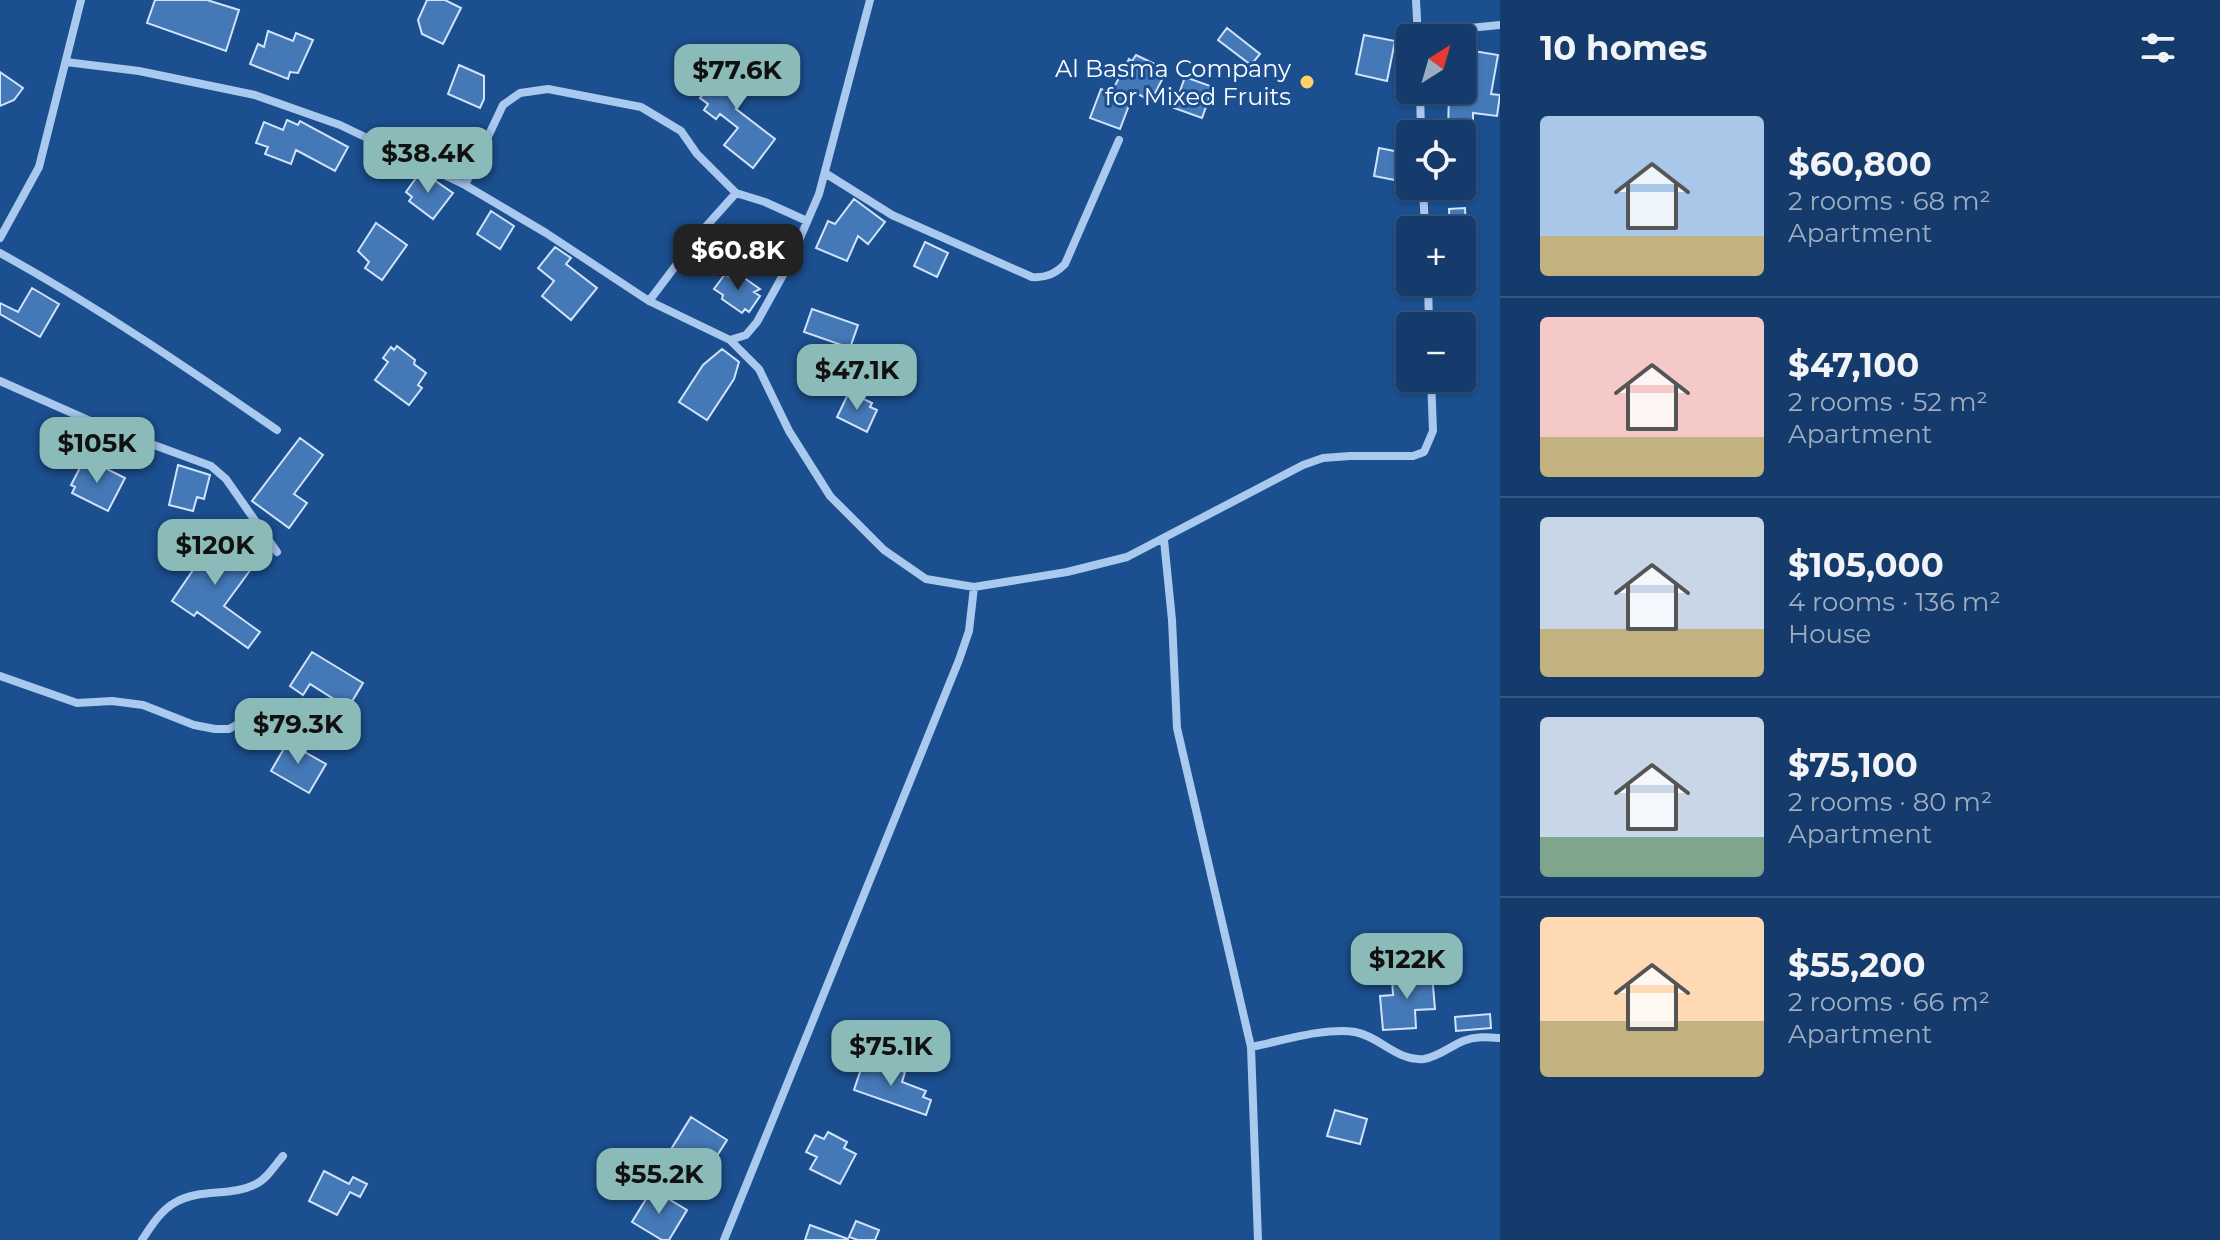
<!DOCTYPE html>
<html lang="en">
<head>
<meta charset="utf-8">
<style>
	body { margin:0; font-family:Montserrat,sans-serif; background:#214673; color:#f1f3f6; height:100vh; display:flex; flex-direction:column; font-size:30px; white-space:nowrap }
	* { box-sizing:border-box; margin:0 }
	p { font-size:26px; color:#9dadc1 }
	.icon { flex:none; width:44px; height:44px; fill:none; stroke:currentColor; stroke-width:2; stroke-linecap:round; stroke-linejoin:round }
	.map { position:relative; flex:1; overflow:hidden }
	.panel { display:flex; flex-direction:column; background:#143b6b; width:720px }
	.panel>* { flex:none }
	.needle { width:52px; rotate:37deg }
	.fabs { position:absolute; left:1396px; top:24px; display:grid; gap:16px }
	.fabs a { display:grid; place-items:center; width:80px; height:80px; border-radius:8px; background:#143b6b; box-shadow:0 2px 6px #0004,0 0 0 2px #33557e; font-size:40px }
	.price { position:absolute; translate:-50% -68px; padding:0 18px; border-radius:16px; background:#8bbbb9; color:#111; font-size:26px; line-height:52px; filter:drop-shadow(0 2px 4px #0008) }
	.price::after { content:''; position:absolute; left:50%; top:48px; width:24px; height:18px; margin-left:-12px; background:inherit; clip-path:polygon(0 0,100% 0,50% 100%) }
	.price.current { background:#222; color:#fff }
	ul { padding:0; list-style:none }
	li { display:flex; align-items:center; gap:24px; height:200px; padding:0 40px }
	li+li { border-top:2px solid #33557e }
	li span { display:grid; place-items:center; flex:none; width:224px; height:160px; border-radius:8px; color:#555 }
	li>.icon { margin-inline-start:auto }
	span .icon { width:96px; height:96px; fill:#fffc; stroke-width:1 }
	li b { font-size:34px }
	h2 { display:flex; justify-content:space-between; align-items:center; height:96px; padding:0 40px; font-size:34px }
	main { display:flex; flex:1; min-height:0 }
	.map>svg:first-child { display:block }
	.building { fill:#4478b7; stroke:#cfe3fa; stroke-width:2 }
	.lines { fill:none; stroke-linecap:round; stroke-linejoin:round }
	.minor { stroke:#a9c9ee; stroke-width:8 }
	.poi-dot { fill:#ffd166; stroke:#1b4f8f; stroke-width:3 }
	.labels { text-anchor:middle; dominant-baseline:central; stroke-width:6; stroke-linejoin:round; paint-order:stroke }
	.poi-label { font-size:24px; fill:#fff; stroke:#1b4f8f; text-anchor:end }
</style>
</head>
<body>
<main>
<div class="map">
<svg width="1500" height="1240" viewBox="0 0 1500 1240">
	<rect width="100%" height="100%" fill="#1b4f8f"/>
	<path class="building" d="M155 0H207L239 10 226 51 147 23Z
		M427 0H445L461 8 443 44 422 34 418 20Z
		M1227 28 1260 54 1251 65 1218 40Z
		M268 31 293 41 296 33 313 40 298 73 290 72 288 79 250 64 258 44 264 47Z
		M1364 35 1395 41 1387 81 1356 74Z
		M1462 49 1498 55 1491 94 1500 95 1497 116 1473 113V134H1448L1449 90H1462Z
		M1136 55 1167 70 1151 101 1134 92 1120 129 1090 118 1101 89 1111 93 1129 59 1132 61Z
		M732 59 759 79 736 109 775 139 753 168 724 145 738 128 720 114 716 119 704 110 708 104 700 98Z
		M459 65 484 76V99L480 108 448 94Z
		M0 72 23 88 14 100 0 106Z
		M1185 77 1213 87 1202 118 1174 108Z
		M287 120 298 125 300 121 348 147 335 171 296 150 291 164 265 154 268 147 256 143 264 122 283 130Z
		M1379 148 1410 154V183L1374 176Z
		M421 171 453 193 433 219 409 201 412 197 406 192Z
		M854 199 885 222 868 244 858 236 847 261 816 248 828 221 835 224Z
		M1465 208 1466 230H1450L1449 209Z
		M491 211 514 226 500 249 477 234Z
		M376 223 407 245 382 280 365 268 369 262 358 251Z
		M925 242 948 253 937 277 914 266Z
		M555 247 571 258 566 264 597 288 571 320 542 296 554 281 538 268Z
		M733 270 760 289 754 292 760 296 749 312 745 309 742 313 722 299 723 295 714 289 725 274 728 276Z
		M32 288 59 304 40 337 0 314V303L18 312Z
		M812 309 858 325 850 348 804 332Z
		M397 346 415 360 414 364 426 373 418 385 422 388 409 405 375 380 388 362 383 358 391 347 394 350Z
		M722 349 739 362 734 379 707 420 679 402 703 365Z
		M849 392 872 403 870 407 877 410 867 432 837 417Z
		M300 438 323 455 294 494 307 503 289 528 252 501Z
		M83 462 93 467 95 463 125 478 108 511 72 493 75 487 71 485Z
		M178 465 210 475 204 499 197 497 193 511 169 505Z
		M189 538 209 549 214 542 219 545 222 542 254 565 224 606 260 632 248 648 197 612 194 616 172 601 193 570 175 557Z
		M312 652 363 683 348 708 310 684 303 695 290 686Z
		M290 738 306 747 303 751 326 764 309 793 271 771Z
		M1432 974 1435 1009 1415 1010 1416 1028 1383 1030 1380 996 1393 995 1392 977Z
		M1490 1014 1491 1028 1456 1031 1455 1017Z
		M877 1062 905 1072 902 1082 926 1091 923 1097 931 1100 926 1115 854 1090 863 1063 876 1067Z
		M1335 1110 1367 1119 1360 1144 1327 1136Z
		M691 1117 727 1140 706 1173 670 1151Z
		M828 1132 847 1142 844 1148 856 1154 840 1184 810 1169 817 1157 806 1152 815 1135 824 1139Z
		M324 1171 349 1184 353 1177 367 1184 360 1197 350 1192 337 1215 309 1201Z
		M652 1189 687 1210 669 1240H662L632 1222Z
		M856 1221 879 1230 875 1240H858L849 1237Z
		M810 1225 848 1239V1240H805Z"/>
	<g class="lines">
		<path class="minor" d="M1416 0 1418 37
			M1418 33 1500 25
			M66 62 139 71 255 95 340 125 465 185 546 233 649 301 730 340 746 335 757 322 788 266 819 194 870 0
			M1420 90 1421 134
			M825 173 892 215 1032 277C1046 278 1055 274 1065 264L1119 140
			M465 185 503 105 520 93 548 89 641 107 681 131 697 154 736 193 702 231 649 301
			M1423 186 1425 230
			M736 193 765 202 807 221
			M0 238 39 167 81 0
			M0 253C96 306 186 367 277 430
			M1428 282 1429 326
			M730 340 759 369 789 431 830 496 884 550 926 579 974 587 1067 572 1127 557 1303 465 1323 458 1350 456H1413L1424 452 1433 431 1431 378
			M0 381 97 424 211 466 226 479 277 552
			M1164 540 1172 620 1177 728 1251 1047 1258 1240
			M0 676 77 703 112 701 143 705 194 725 215 729H229L253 716 261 715 306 727 330 725
			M1251 1047C1281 1041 1326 1027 1355 1032 1379 1036 1398 1062 1424 1059 1438 1057 1451 1046 1463 1041 1476 1036 1487 1037 1500 1038
			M142 1240C151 1226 161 1210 176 1202 201 1188 231 1197 256 1184 267 1179 275 1165 283 1156
			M724 1240 959 660 969 631 974 587"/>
	</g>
	<circle class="poi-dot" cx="1307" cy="82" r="8"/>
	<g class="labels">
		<g class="poi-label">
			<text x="1291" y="68">Al Basma Company<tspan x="1291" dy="28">for Mixed Fruits</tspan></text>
		</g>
	</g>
</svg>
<div class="fabs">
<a><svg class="needle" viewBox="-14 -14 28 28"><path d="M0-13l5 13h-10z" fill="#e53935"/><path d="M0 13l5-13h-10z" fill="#9dadc1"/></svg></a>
<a><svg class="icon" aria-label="locate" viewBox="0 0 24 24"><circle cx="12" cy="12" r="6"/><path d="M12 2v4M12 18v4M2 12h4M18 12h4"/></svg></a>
<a>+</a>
<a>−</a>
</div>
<b class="price" style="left:737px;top:112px">$77.6K</b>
<b class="price" style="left:428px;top:195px">$38.4K</b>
<b class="price current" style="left:738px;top:292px">$60.8K</b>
<b class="price" style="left:857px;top:412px">$47.1K</b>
<b class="price" style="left:97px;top:485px">$105K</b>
<b class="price" style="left:215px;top:587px">$120K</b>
<b class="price" style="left:298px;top:766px">$79.3K</b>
<b class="price" style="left:1407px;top:1001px">$122K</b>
<b class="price" style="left:891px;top:1088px">$75.1K</b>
<b class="price" style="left:659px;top:1216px">$55.2K</b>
</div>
<section class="panel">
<h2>10 homes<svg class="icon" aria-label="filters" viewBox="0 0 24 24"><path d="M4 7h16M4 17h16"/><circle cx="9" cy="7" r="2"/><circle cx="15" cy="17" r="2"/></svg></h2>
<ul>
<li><span style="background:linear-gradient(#a9c7e8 75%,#c2b280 0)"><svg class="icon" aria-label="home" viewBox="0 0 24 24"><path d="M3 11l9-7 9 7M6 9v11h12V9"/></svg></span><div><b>$60,800</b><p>2 rooms · 68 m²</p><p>Apartment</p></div></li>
<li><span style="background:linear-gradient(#f6c9c9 75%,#c2b280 0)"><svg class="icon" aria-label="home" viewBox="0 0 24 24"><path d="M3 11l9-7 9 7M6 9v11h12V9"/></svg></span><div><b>$47,100</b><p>2 rooms · 52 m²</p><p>Apartment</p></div></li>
<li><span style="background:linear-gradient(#c9d6e8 70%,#c2b280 0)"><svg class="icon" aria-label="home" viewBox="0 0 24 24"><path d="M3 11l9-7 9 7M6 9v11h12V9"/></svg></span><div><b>$105,000</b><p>4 rooms · 136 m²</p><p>House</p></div></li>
<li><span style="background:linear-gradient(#c9d6e8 75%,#7fa58c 0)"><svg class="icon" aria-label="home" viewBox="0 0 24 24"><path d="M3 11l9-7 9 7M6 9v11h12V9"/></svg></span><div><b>$75,100</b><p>2 rooms · 80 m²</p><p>Apartment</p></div></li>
<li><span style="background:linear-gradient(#ffd9b3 65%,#c2b280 0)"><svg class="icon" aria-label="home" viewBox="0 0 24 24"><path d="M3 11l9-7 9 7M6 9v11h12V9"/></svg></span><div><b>$55,200</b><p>2 rooms · 66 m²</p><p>Apartment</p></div></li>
</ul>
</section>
</main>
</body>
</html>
